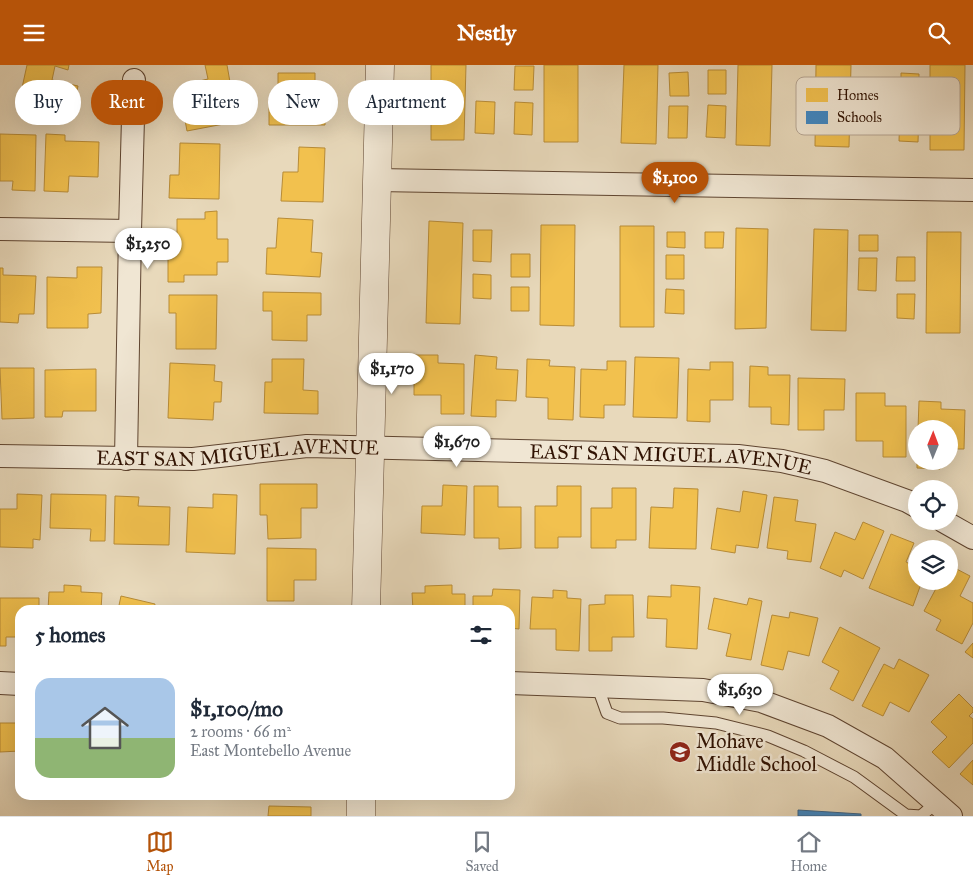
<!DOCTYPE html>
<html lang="en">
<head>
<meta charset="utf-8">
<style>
	body { margin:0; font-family:"IM FELL Great Primer",serif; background:#f2f2f3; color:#1f2937; height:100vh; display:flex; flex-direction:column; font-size:19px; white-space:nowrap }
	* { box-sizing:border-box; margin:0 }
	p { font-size:16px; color:#747a83 }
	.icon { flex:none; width:28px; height:28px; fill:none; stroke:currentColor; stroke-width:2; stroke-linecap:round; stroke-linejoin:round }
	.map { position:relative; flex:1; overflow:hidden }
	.details { position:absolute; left:15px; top:540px; width:500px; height:195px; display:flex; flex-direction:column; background:#fff; border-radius:15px; box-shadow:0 5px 20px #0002 }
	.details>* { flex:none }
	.top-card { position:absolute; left:15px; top:15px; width:500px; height:45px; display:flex; gap:10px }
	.needle { width:32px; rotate:1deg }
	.buttons { position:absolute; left:908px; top:355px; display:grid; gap:10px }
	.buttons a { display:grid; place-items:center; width:50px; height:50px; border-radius:50%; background:#fff; box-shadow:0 5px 20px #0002; font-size:25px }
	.price { position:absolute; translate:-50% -42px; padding:0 11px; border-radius:18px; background:#fff; color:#222; font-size:16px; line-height:32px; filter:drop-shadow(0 1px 2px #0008) }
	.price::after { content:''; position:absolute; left:50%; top:30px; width:15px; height:11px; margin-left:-8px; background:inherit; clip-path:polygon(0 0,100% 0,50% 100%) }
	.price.current { background:#b45309; color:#fff }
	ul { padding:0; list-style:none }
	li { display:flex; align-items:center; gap:15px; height:125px; padding:0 20px }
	li span { display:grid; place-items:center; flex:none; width:140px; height:100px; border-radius:15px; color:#555 }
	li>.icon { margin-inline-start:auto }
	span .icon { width:60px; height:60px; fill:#fffc; stroke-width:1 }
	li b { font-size:21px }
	h2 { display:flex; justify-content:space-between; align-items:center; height:60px; padding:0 20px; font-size:21px }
	.tag { padding:0 18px; border-radius:22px; background:#fff; box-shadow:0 5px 20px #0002; font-size:18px; line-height:45px }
	.tag.current { background:#b45309; color:#fff }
	header { display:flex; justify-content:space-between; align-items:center; height:65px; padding:0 20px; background:#b45309; color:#fff; font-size:22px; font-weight:700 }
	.dock { display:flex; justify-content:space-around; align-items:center; height:70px; border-top:1px solid #e0e1e3; background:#fff; font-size:14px; color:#747a83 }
	.dock a { display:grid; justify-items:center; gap:2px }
	.dock .current { color:#b45309 }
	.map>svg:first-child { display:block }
	.homes { fill:#f2c14e; stroke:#b88c37 }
	.schools { fill:#3f88c5; stroke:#3a658a }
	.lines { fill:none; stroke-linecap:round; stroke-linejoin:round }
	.service-casing { stroke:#5e4430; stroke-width:13 }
	.minor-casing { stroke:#5e4430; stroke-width:24 }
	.tertiary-casing { stroke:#5e4430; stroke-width:29 }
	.service { stroke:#f0e6d3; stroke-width:11 }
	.minor { stroke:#f0e6d3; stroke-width:22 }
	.tertiary { stroke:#f0e6d3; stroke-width:28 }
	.labels { text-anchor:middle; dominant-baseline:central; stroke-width:5; stroke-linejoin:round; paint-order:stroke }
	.street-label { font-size:20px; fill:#301202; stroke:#f0e6d3 }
	.poi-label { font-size:20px; fill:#301202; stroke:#f0e6d3; text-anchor:start }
	.key { fill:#f0e6d3; stroke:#b6a694; stroke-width:1 }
	.key-label { font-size:14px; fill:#301202 }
</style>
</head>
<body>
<header><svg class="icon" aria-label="menu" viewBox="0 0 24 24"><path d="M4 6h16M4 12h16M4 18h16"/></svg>Nestly<svg class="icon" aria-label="search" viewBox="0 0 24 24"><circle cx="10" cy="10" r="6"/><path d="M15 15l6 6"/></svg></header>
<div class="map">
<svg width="973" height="751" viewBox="0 0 973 751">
	<rect width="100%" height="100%" fill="#e8d9bb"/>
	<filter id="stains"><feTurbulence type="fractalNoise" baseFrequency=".004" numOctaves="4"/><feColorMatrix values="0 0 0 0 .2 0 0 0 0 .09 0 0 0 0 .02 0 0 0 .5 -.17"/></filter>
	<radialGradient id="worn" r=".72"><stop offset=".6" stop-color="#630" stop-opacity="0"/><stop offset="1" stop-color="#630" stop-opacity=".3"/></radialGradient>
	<path class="homes" d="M27 0H69L68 5 55 1 52 15 78 21 73 44 20 32Z
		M205 0H227L233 34 225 36 229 58 187 66 183 44 195 42 191 18 208 14Z
		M431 0H466L464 75H431Z
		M544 0H578V77H544Z
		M624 0H658L656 79 621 78Z
		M738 0H772L770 81 736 80Z
		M816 0H851L849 82 815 81Z
		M930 0H965L964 85H930Z
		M515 1H534L533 25H514Z
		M708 5H726V29H708Z
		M688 7 689 31H670L669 8Z
		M278 8H315V35H325V60H269V34H278Z
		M901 8 919 9V33L901 32Z
		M476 36 495 37 494 69 475 68Z
		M515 37 533 38 532 70 514 69Z
		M708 40 726 41 725 73 706 72Z
		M669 41H688L687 73H668Z
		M900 44 919 45 918 77 899 76Z
		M0 69 36 70 35 126 12 125 13 116H0Z
		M46 69 65 70V76L99 77 98 112 69 111 68 127 44 126Z
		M180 78 220 79 219 134 169 133 170 110H179Z
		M299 82 325 83 323 137 281 136 283 107H298Z
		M217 146V174H228V197H217V210H184V217H168V186H177V154H205V147Z
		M278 153 313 155 311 187 322 188 320 212 266 209 267 183H276Z
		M429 156 463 158 460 259 426 258Z
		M541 160H575L574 261 540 260Z
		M620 161H654V262H620Z
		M736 163 768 164 766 263 735 264Z
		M814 164 848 165 846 266 811 265Z
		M473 165H492L491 197 473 196Z
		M667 167H685V183L667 182Z
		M705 167H724L723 183H705Z
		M927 167H961L960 268H926Z
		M859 170H878V186H859Z
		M511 189H530V212H511Z
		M666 190H684V214H666Z
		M897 192H915V216H896Z
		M859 193H877L876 226 858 225Z
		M77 202H102L101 248 88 249V263H47V212L77 213Z
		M0 203H3V210L36 211 34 249H19L18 258 0 257Z
		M473 209 491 210V234L473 233Z
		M511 222H529V246H511Z
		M666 224 684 225V249L665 248Z
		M263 227 321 228V250H307V276L272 275V246H263Z
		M897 229H915L914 254 897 253Z
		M169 230H217L216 284H176V248H169Z
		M414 290H438V298L464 299V349H441V330H414Z
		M475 290 497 292 496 304 518 305 516 336 496 335V352L471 351Z
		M635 292 679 293 677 353 633 352Z
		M272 294H304L303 325 318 326V349L264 348 265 317H272Z
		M527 294 550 295 549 301 575 302 573 355 548 354V333L526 332Z
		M607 296H626L625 340H604V353L580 352 581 304 607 305Z
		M710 297H733V335H710V357L687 356 688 304 710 305Z
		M170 298 215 300 214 316 222 317 221 337H214L213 355 168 353Z
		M750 301 768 302V310H790L789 360 771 359V342H749Z
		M0 303H34V353L2 354Z
		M96 304V346H63L62 352H45V305Z
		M798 313 845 314 844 345H824V365H798Z
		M856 328H885V341H906V392H883V376H856Z
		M919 336 941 337V344L965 345 964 384H949V364H918Z
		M917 396H941L940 404 917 403Z
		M260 419H317V443H301V473L268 474 267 450H260Z
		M443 420 467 421 465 470 421 468 422 441H442Z
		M474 421H498V442H521V483L499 484V473H474Z
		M557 421H581V472H558V483H535V441H557Z
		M612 423H636V475H616V483H591V443H612Z
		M674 423 698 424 696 484 649 483 651 442 673 443Z
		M743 426 767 430 758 483 736 480 735 488 711 484 717 443 740 447Z
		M17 429 42 430 40 475 33 474V483L0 482V444H17Z
		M51 429 106 430 105 476H90L91 464 50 463Z
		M213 429 237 430 235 489 186 487 188 442 213 443Z
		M115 431 139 432 138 441 170 442 169 480 114 479Z
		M774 432 798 435 795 456 816 459 811 497 787 494 788 486 767 483Z
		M863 457 884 466 863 514 844 505 841 512 820 503 835 467 855 475Z
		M891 469 914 478 906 497 916 502V516H922L913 541 869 523Z
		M267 483 316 484V515H294V536H267Z
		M949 500 970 511 960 531 973 538V558L962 579 936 565 941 555 924 546 940 516H949Z
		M64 520 81 521V527L102 528 101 545H48L49 527H64Z
		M452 520V529H465V545H413L412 528H425V521Z
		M671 520 700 522 697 584 666 582 667 554 647 553 648 531 671 532Z
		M493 524 520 525 519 564 510 563V545H473V531H492Z
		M553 525 567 526V533L581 534 579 586 556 585V564H530L532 532 553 533Z
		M605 530H633L634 572H612V586H589V540L605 539Z
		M121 531 155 539 154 545H118Z
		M0 533H39V545H20V572H6V581H0Z
		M714 533 747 540 749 533 762 536 751 595 726 591 731 569 708 564Z
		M790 547 818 553 809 591 788 586 783 605 761 600 772 550 789 553Z
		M840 562 880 583 853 636 830 624 839 606 822 597Z
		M973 578V593L965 587Z
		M899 594 929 610 909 647 890 637 883 651 862 641 884 599 894 604Z
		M959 629 973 643V647L969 651 973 654V678L949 703 932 687 947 672 931 657Z
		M0 658H20V686L0 687Z
		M973 695V720L960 709Z
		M275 730H310V732Z
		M269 741 311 742V751H268Z"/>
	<path class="schools" d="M798 745 861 749V751H798Z"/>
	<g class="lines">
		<g class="service-casing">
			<path id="service" d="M597 620 607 648 620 653H663L716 658 768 671 804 686 854 712 906 750 921 751 937 737"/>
		</g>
		<g class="minor-casing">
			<g id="minor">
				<path d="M377 115 973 125"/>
				<path d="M0 164 130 166"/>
				<path id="s1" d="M0 391 193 394 307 381 738 391 782 396 825 406 907 436 916 441"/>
				<path d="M126 394 130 166 134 15"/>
				<path d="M943 456 973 473"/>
				<path d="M0 618 20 619"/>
				<path d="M510 618 703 625 761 636 828 661 885 693 951 751"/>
			</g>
		</g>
		<g class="tertiary-casing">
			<path id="tertiary" d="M366 545 380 0
				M361 751V730"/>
		</g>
		<use href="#service" class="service"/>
		<use href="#minor" class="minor"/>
		<use href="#tertiary" class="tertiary"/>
	</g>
	<defs>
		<g id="school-disc" transform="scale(1.125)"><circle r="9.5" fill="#8f2418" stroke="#f0e6d3"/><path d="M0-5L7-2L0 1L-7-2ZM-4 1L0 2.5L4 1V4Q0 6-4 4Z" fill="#fff"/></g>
	</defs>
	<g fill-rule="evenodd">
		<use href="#school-disc" x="680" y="687"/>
	</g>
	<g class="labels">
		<g class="street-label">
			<text stroke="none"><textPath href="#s1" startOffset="238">EAST SAN MIGUEL AVENUE</textPath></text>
			<text stroke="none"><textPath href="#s1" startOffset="672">EAST SAN MIGUEL AVENUE</textPath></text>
		</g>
		<g class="poi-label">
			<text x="696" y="676">Mohave<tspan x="696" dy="23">Middle School</tspan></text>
		</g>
	</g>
	<rect x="796" y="12" width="164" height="58" rx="8" class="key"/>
	<rect x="806" y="23" width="22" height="14" fill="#f2c14e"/>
	<rect x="806" y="46" width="22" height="13" fill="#3f88c5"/>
	<g class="key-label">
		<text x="837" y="35">Homes</text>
		<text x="837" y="57">Schools</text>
	</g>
	<rect width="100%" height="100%" filter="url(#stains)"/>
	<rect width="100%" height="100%" fill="url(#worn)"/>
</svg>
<div class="buttons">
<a><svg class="needle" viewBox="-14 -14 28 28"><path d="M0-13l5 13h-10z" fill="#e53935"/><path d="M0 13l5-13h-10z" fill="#747a83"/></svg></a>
<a><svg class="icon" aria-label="locate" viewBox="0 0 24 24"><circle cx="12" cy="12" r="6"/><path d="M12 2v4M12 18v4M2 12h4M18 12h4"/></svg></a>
<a><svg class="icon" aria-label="layers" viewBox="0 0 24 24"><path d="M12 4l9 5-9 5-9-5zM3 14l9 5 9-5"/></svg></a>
</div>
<b class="price current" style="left:675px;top:139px">$1,100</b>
<b class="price" style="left:148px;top:205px">$1,250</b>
<b class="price" style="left:392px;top:330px">$1,170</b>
<b class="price" style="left:457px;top:403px">$1,670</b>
<b class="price" style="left:740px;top:651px">$1,630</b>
<div class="top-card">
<a class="tag">Buy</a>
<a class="tag current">Rent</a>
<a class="tag">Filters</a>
<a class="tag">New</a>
<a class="tag">Apartment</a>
</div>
<section class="details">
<h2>5 homes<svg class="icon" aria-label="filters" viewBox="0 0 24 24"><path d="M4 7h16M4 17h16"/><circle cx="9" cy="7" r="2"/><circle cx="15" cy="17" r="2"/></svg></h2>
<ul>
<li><span style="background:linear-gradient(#a9c7e8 60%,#8fb573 0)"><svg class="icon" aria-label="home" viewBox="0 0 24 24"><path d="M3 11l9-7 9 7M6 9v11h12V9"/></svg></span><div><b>$1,100/mo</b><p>2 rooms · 66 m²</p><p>East Montebello Avenue</p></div></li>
</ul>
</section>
</div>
<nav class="dock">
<a class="current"><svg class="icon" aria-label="map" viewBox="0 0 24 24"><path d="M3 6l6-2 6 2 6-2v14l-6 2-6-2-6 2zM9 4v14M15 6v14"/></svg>Map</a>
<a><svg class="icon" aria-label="saved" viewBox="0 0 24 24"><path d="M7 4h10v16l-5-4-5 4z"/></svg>Saved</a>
<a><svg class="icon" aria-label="home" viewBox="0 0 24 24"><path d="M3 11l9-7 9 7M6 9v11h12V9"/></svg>Home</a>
</nav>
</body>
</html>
